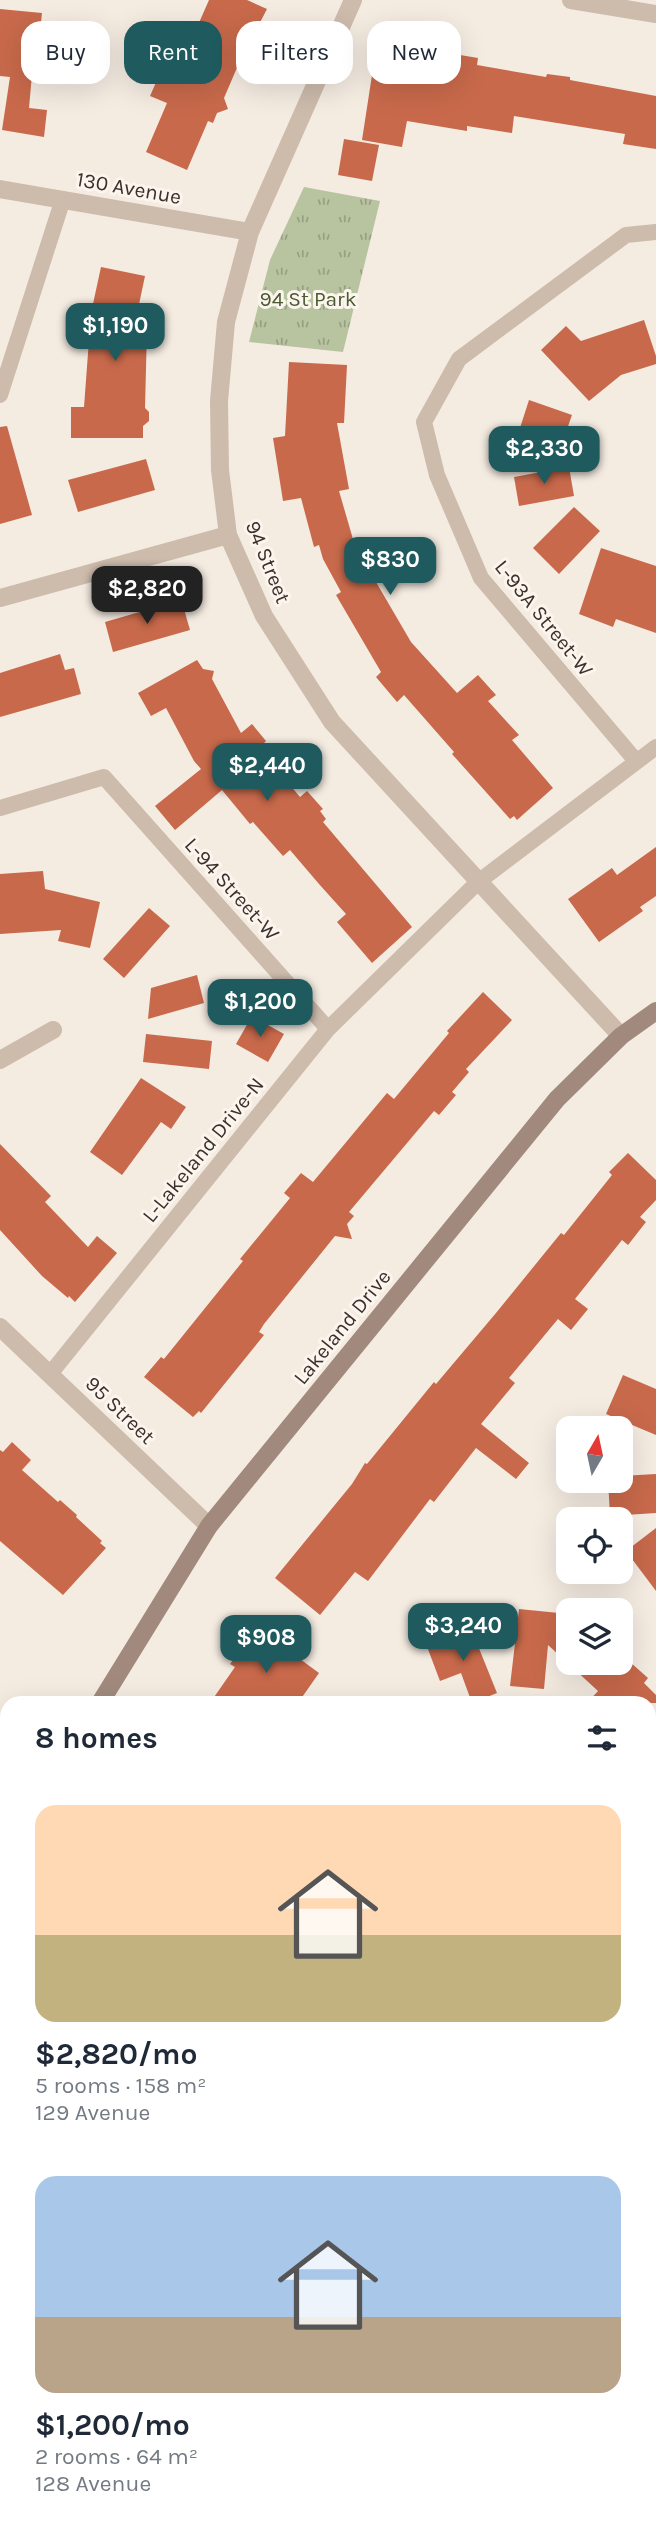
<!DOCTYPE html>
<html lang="en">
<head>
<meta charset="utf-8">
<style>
	body { margin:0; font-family:Karla,sans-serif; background:#f2f2f3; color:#1f2937; height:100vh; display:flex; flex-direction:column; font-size:26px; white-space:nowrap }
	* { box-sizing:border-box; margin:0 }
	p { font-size:23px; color:#747a83 }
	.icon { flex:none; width:38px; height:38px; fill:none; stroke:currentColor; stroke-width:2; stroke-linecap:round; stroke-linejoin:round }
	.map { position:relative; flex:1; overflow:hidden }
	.panel { position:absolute; left:0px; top:1696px; width:656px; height:842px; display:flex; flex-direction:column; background:#fff; border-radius:21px 21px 0 0; box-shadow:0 7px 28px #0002 }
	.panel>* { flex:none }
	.banner { position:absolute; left:21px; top:21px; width:614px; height:63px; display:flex; gap:14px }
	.needle { width:46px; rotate:9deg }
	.fabs { position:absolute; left:556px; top:1416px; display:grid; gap:14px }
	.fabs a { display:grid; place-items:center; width:77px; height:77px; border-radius:14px; background:#fff; box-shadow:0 7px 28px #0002; font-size:35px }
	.price { position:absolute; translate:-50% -60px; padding:0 16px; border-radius:14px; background:#1f5a5e; color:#fff; font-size:23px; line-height:46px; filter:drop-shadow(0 2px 4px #0008) }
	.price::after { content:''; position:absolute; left:50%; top:42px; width:21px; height:16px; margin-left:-10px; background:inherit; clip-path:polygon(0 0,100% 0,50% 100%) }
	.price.active { background:#222; color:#fff }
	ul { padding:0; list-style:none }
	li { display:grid; align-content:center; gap:14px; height:371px; padding:0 35px }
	li span { display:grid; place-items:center; height:217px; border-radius:21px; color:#555 }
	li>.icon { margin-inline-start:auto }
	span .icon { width:126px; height:126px; fill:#fffc; stroke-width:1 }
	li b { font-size:30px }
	h2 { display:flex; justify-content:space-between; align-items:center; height:84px; padding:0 35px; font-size:30px }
	.pill { padding:0 24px; border-radius:21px; background:#fff; box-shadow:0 7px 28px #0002; font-size:24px; line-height:63px }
	.pill.active { background:#1f5a5e; color:#fff }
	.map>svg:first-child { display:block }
	.wetland { fill:url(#wetland-marsh) }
	.park { fill:url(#park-tufts) }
	.building { fill:#c8694b }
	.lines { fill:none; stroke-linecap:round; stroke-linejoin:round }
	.path { stroke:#b9a596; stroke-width:4.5; stroke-dasharray:3.5 3.5; stroke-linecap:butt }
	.lane { stroke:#cdbbac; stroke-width:16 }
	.street { stroke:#cdbbac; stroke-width:18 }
	.secondary { stroke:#a18a7d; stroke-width:18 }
	.labels { text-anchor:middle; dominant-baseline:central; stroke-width:6; stroke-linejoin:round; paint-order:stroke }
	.street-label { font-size:21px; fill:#3b302b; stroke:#fbf5ee }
	.park-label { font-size:21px; fill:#4a5a2e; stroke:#fbf5ee }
</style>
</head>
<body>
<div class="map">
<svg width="656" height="2536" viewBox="0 0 656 2536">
	<defs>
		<pattern id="wetland-marsh" width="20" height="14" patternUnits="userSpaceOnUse" patternTransform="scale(1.75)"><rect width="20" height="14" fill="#b8c4a0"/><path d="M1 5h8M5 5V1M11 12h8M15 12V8" fill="none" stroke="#97a083"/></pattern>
		<pattern id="park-tufts" width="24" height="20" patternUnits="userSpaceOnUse" patternTransform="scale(1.75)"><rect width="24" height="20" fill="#b8c4a0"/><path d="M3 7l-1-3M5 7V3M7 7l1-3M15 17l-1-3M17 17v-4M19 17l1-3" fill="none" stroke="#97a083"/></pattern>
	</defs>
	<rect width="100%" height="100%" fill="#f4ebe1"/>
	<path class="wetland" d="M0 1789 7 1796V2199L0 2194Z
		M649 2365 656 2371V2536H462L455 2531 649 2530Z"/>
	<path class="park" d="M304 187 380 201 343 352 249 342 270 260Z
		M490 2531 498 2536H94L92 2531Z"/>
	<path class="building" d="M209 0H247L267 9 253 36 251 35 224 98 228 109 217 113 213 123 208 121 187 170 146 152 167 103 150 96 161 71 175 77Z
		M0 9 42 13 39 42 35 41 29 108 47 110 44 137 2 130 10 77 0 76Z
		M454 54 478 58 477 65 546 77 547 74 570 77V80L656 96V149L623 144 625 134 514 116 512 133 467 126V131L407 121 402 147 362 140 372 75 392 78V76L427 82 429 69 438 63 452 65Z
		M344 139 379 145 372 181 338 175Z
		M101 267 145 276 134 328 147 329 145 408 149 412V421L143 426V438H71V407H84L91 313Z
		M644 320 656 356V364L621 375 589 401 541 350 566 326 581 341Z
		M289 362 347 365 344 423H337L349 489 339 491 355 546 411 642 457 693 478 675 496 695 488 701 519 735 512 740 553 788 517 820 514 816 510 819 452 754 454 752 404 695 397 702 376 677 381 672 336 595 341 592 323 559 319 545 314 547 301 498 283 501 273 438 285 436Z
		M529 400 572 415 561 446 519 431Z
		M7 426 32 515 0 524V427Z
		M146 459 155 490 78 512 68 480Z
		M569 467 574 496 519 506 514 477Z
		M574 507 600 531 559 574 533 548Z
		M601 548 656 566V633L616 619 613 627 579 614Z
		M174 602V604L182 602 190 630 113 652 105 622Z
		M60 654 65 670 74 668 81 694 0 717V673Z
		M197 660 203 669 214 671 212 679 241 733 252 724 266 741 264 743 271 751 265 755 300 797 307 791 323 809 320 811 326 819 323 822 412 927 372 963 337 922 346 914 319 884 290 850 283 856 253 822 250 824 222 790 175 830 155 806 201 769 194 761 166 708 151 716 138 693Z
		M656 847V896L640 907 643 911 599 942 568 899 612 868 617 875Z
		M43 871 45 889 100 902 90 948 58 941 61 930 0 934V874Z
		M149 908 170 926 124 978 103 959Z
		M197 975 204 1003 148 1019 151 988Z
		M483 992 512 1020 466 1069 469 1072 452 1092 456 1095 439 1115 434 1111 349 1212 354 1216 347 1224 352 1239 335 1236 264 1324 259 1332 264 1335 201 1413 199 1411 193 1417 144 1377 161 1357 164 1359 243 1261 240 1259 290 1198 284 1193 301 1173 313 1182 387 1093 394 1099 449 1033 447 1031Z
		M252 1016 284 1034 268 1062 236 1044Z
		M146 1034 212 1041 209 1069 143 1062Z
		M141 1078 186 1107 171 1129 161 1122 122 1175 90 1152Z
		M0 1144 51 1196 45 1202 88 1247 97 1236 117 1253 75 1302 69 1296 68 1298 42 1276 0 1230Z
		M628 1153 656 1180V1200L640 1217 646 1222 628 1245 622 1240 575 1299 588 1309 571 1330 558 1319 509 1378 515 1383 481 1424 529 1463 516 1479 476 1448 434 1502 430 1499 368 1581 355 1572 320 1615 275 1578 352 1484 365 1463 367 1464 434 1382 436 1384 496 1313 561 1233 564 1235 612 1175 609 1172Z
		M623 1375 656 1389V1435L606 1414Z
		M12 1442 31 1460 22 1470 58 1502 60 1500 77 1515 76 1517 102 1541 100 1543 106 1548 63 1595 0 1541V1450L3 1452Z
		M656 1474V1513L610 1516 608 1480H621V1476Z
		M656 1528V1591L626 1551Z
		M519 1609 569 1614V1662H630L648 1678 644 1683 656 1695V1703H587L598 1691 548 1645 544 1689 510 1686Z
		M470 1626 497 1693 472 1703 461 1673 440 1681 426 1644Z
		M262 1631 319 1673 298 1703H210L235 1667 230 1664 251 1636 255 1639Z"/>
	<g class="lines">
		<path class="path" d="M649 2207 656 2213
			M0 2329H7
			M100 2530 101 2536"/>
		<path class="lane" d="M0 395 63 199
			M636 761 481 578 437 475 424 422 459 359 626 235 656 232
			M0 808 104 777 328 1029
			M50 1374 328 1029 478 882 656 747"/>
		<path class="street" d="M353 0 250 232 226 322 219 401 220 470 228 535 264 616 332 722 621 1036
			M571 0 656 14
			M0 189 250 232
			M0 598 228 535
			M0 1060 53 1030
			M0 1327 209 1526
			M649 1921 656 1927"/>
		<path class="secondary" d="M100 1703 209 1526 557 1099 621 1036 656 1011
			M0 2036 7 1963
			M0 2408 7 2435
			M31 2530 32 2536"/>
	</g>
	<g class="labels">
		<g class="street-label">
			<text transform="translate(129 188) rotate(10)">130 Avenue</text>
			<text transform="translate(268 562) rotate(68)">94 Street</text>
			<text transform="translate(544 618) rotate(51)">L-93A Street-W</text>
			<text transform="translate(232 889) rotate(48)">L-94 Street-W</text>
			<text transform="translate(203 1150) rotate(-51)">L-Lakeland Drive-N</text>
			<text transform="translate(342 1327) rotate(-51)">Lakeland Drive</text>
			<text transform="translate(120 1410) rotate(44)">95 Street</text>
		</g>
		<g class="park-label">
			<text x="308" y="299">94 St Park</text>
		</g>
	</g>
</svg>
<div class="fabs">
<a><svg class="needle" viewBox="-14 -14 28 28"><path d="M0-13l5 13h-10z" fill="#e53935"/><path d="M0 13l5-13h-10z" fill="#747a83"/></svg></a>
<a><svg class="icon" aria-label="locate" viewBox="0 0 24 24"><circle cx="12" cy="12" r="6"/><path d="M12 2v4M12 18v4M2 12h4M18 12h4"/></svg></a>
<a><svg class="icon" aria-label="layers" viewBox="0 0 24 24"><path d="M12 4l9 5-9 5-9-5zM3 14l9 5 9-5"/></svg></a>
</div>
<b class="price" style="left:115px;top:363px">$1,190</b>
<b class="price" style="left:544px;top:486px">$2,330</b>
<b class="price" style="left:390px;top:597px">$830</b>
<b class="price active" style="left:147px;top:626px">$2,820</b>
<b class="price" style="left:267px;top:803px">$2,440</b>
<b class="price" style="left:260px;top:1039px">$1,200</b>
<b class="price" style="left:463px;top:1663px">$3,240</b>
<b class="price" style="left:266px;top:1675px">$908</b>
<div class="banner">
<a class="pill">Buy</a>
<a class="pill active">Rent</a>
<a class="pill">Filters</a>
<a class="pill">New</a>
</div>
<section class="panel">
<h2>8 homes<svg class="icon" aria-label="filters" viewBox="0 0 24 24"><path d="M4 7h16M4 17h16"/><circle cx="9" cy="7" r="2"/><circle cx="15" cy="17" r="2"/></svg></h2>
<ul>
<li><span style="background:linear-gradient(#ffd9b3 60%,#c2b280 0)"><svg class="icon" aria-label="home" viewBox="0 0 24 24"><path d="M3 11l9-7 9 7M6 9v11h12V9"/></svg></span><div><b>$2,820/mo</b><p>5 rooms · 158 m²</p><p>129 Avenue</p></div></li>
<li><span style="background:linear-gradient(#a9c7e8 65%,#b9a48a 0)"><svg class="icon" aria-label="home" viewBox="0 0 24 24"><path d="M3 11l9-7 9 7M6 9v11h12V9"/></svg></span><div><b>$1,200/mo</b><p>2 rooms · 64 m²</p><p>128 Avenue</p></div></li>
</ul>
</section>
</div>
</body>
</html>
